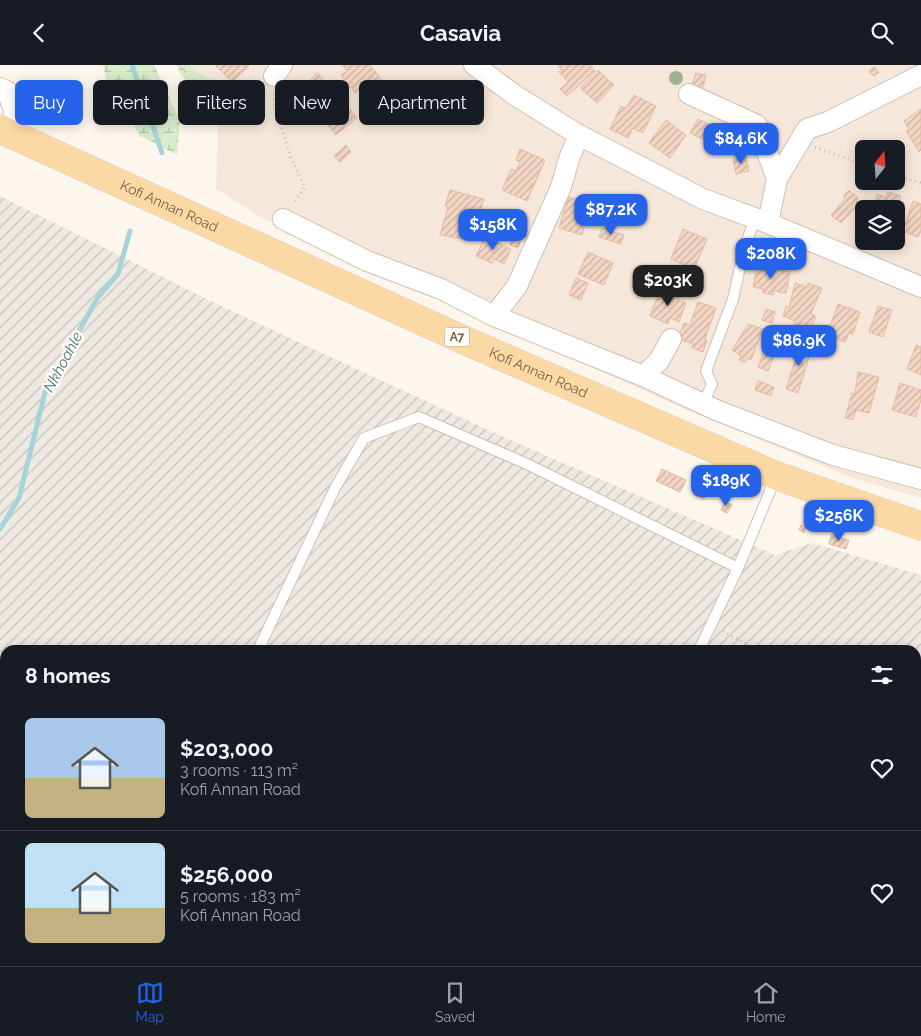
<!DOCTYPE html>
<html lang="en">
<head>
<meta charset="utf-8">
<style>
	body { margin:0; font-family:Raleway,sans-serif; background:#242831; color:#f1f3f6; height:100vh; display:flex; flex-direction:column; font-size:19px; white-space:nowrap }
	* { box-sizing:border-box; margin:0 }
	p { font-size:16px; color:#9ea1a6 }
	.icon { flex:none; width:28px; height:28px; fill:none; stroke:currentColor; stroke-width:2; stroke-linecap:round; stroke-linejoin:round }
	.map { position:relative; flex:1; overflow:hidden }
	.panel { position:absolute; left:0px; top:580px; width:921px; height:321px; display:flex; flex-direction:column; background:#171b24; border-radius:15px 15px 0 0; box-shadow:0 2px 12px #0003 }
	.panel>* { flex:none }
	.guide { position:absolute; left:15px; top:15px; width:500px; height:45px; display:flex; gap:10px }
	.needle { width:32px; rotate:17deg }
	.tools { position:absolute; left:855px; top:75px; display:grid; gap:10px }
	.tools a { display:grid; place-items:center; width:50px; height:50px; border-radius:8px; background:#171b24; box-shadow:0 2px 12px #0003; font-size:25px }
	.price { position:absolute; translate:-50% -42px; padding:0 11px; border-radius:10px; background:#2563eb; color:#fff; font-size:16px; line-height:32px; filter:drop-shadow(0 1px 2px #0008) }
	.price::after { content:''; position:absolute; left:50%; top:30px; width:15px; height:11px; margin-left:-8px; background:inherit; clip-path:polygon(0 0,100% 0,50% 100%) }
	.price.on { background:#222; color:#fff }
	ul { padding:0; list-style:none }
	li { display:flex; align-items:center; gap:15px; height:125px; padding:0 25px }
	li+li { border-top:1px solid #363941 }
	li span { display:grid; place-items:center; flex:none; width:140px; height:100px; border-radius:8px; color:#555 }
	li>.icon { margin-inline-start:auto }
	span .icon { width:60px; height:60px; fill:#fffc; stroke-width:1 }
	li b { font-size:21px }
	h2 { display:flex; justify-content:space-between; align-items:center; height:60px; padding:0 25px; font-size:21px }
	.pill { padding:0 18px; border-radius:8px; background:#171b24; box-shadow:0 2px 12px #0003; font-size:18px; line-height:45px }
	.pill.on { background:#2563eb; color:#fff }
	header { display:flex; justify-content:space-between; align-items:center; height:65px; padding:0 25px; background:#171b24; font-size:22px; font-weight:700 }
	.dock { display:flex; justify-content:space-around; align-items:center; height:70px; border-top:1px solid #363941; background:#171b24; font-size:14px; color:#9ea1a6 }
	.dock a { display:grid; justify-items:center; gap:2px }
	.dock .on { color:#2563eb }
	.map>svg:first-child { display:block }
	.residential { fill:#f5e8da; fill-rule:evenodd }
	.industrial { fill:url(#industrial-furrows); fill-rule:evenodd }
	.forest { fill:url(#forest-crowns) }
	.wetland { fill:url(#wetland-marsh) }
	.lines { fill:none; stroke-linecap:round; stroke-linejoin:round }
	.stream { stroke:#a5d3da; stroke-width:5 }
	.building { fill:url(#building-hatch); stroke:#e6bba3 }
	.service-casing { stroke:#d1beb0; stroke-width:12 }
	.minor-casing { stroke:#d1beb0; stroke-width:22 }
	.primary-casing { stroke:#dad1cd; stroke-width:29 }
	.path { stroke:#d9b8a5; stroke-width:3; stroke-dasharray:1 4; stroke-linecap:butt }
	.service { stroke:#fff; stroke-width:10 }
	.minor { stroke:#fff; stroke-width:20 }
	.primary { stroke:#fbd9a5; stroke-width:28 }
	.tree { fill:#a0b28e }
	.labels { text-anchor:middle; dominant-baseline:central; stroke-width:5; stroke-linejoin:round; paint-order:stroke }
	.shield { fill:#fffaf3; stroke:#a28b7f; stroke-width:1 }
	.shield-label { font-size:12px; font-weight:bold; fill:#7a5c4d }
	.street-label { font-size:14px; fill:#7a5c4d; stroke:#fffaf3 }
	.water-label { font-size:15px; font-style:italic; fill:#437c86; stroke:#fffaf3 }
</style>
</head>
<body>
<header><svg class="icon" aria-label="back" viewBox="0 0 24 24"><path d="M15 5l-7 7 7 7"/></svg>Casavia<svg class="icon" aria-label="search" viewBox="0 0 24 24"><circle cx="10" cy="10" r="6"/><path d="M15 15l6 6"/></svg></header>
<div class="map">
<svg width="921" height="901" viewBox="0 0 921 901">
	<defs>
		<pattern id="industrial-furrows" width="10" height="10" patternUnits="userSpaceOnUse" patternTransform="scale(1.25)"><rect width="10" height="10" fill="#efe9e4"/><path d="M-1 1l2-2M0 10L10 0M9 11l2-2" fill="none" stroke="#c7c0bb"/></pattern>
		<pattern id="forest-crowns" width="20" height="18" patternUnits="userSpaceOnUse" patternTransform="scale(1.25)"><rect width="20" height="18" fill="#d8ecc9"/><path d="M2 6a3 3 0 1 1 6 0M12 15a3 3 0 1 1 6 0" fill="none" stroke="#b4c2a5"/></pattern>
		<pattern id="wetland-marsh" width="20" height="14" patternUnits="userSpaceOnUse" patternTransform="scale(1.25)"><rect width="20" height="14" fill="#d8ecc9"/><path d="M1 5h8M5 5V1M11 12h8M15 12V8" fill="none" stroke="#b4c2a5"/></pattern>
		<pattern id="building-hatch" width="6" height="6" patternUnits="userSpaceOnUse" patternTransform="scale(1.25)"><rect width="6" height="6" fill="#f3d5c3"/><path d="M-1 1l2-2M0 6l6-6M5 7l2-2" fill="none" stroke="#cab0a1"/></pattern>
	</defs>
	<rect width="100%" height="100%" fill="#fdf6ec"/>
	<path class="residential" d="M187 0H921V433L855 414 678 341 264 154 216 124 218 61 204 26ZM864 84H896V116H864ZM864 144H896V176H864Z"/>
	<path class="industrial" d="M0 131 217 239 499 370 775 490 812 478 921 510V901H0ZM5 585H916V896H5Z"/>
	<path class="forest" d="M177 0H191L196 7 211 14 218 32 204 38 180 8Z"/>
	<path class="wetland" d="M103 0H154L180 56 177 90 140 71 108 20Z"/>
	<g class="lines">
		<path class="stream" d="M132 0 162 88
			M0 464 19 433 45 327 98 232 118 209 130 166"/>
	</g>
	<path class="building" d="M215 0H248L249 1 232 17Z
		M342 0H370L388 23 369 38 359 25 355 28 341 10 347 6Z
		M557 0H590L595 6 567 31 560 24 568 17 559 7 562 5Z
		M875 2 879 8 873 11 869 5Z
		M598 5 614 20 597 38 580 23Z
		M317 8 323 13 315 22 309 16Z
		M696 8 706 10 701 30 690 26Z
		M454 22 466 28 463 35 471 39 466 50 445 41Z
		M634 30 656 41 643 68 633 63 628 73 610 64 621 41 626 43Z
		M341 33 357 53 336 70 324 55 334 47 329 42Z
		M921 44V85L919 87 906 66 909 64 904 56Z
		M698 54 724 66 717 81 690 68Z
		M666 55 686 70 670 93 649 78Z
		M346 80 351 87 340 97 334 91Z
		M520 84 545 95 527 136 502 125 511 104 516 106 520 97 516 95Z
		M746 92 749 106 736 109 733 95Z
		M450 125 484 134 475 164 465 162 462 174 440 170 448 142 445 141Z
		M849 125 858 133 855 143 841 158 831 150 844 135V130Z
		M888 127 901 131 896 146V144H873L877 129 886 132Z
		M568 132 591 138 582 170 559 163Z
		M913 136 921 139V166L918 172 903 166Z
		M602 163 624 170 621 179 599 172Z
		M683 164 707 174 694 204 671 194Z
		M514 169 522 171 518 183 510 180Z
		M485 172 511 184 504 199 494 194 492 198 476 191Z
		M588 187 613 198 604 220 578 209Z
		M757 201 790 207 786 228 774 226 773 230 763 228V224L753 222Z
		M576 213 588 218 581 235 569 230Z
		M795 218 807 222 808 218 822 223 811 249 816 251 812 262 807 260 804 267 793 263 795 256 783 251 786 241 789 243Z
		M682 222 693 225 690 232 680 228Z
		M661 223 680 230 678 235 686 238 679 257 670 253 668 259 650 251Z
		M698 237 716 243 705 274 707 275 703 287 692 283 693 279 678 274 684 258 690 260Z
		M838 239 860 247 853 269 849 268 845 277 827 270Z
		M878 241 892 245 883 272 869 267Z
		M766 244 775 247 772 258 762 255Z
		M748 259 763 264 751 295 747 293 745 297 739 295 741 291 732 285Z
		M786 266 798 270 794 280 782 276Z
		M771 267 782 270 768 306 758 302Z
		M801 276 813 280 798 328 786 324Z
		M916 280 921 282V310L907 304Z
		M858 307 879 312 869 348 856 345 853 355 845 353 852 328 855 329Z
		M758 316 774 322 771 331 755 325Z
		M900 318 921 325V335L916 352 892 345Z
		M662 404 686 415 680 427 656 416Z
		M698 416 709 421 704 434 693 429Z
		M725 437 732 440 727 448 721 445Z
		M801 460 806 462 804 468 799 465Z
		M831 470 849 475 846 484 829 479Z
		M621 896H659L670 901H619Z
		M773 896H802L800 901H771Z"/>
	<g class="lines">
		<g class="service-casing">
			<path id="service" d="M703 339 712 319 706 306 733 234 744 184 755 153
				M258 585 335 423 364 373 419 352 527 399 738 503
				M699 585 738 503 776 412
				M916 744 921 725
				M916 809 921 812
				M112 901 114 896
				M554 901 556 896"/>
		</g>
		<g class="minor-casing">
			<path id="minor" d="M474 0 516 31 579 70 703 134 768 158 921 222
				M274 11 282 0
				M0 23 7 26 14 45 12 70
				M689 29 757 60 777 114 768 158
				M777 114 807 64 828 57 921 10
				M283 154 367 196 441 224 494 251 643 311 659 296 671 274
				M494 251 517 221 561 122 569 94 579 70
				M643 311 716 345 833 390 921 414"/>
		</g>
		<g class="primary-casing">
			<g id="primary">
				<path id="s1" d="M0 64 466 276 777 411 921 461"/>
			</g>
		</g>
		<path class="path" d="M274 29 275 40 291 93 305 122 293 139
			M815 82 864 100
			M896 110 921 118
			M723 566 757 585"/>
		<use href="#service" class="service"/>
		<use href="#minor" class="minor"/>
		<use href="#primary" class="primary"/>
	</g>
	<circle class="tree" cx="676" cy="13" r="7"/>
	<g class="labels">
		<rect class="shield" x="444.5" y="262.5" width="25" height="19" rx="4"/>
		<g class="shield-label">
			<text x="457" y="272">A7</text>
		</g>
		<g class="street-label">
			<text stroke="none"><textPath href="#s1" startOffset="186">Kofi Annan Road</textPath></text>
			<text stroke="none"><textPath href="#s1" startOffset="591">Kofi Annan Road</textPath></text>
		</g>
		<g class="water-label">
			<text transform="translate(63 297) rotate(-62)">Nkhoahle</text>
		</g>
	</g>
</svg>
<div class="tools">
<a><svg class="needle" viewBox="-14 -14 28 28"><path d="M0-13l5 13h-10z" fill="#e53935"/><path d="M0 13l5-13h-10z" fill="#9ea1a6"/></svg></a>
<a><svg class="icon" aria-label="layers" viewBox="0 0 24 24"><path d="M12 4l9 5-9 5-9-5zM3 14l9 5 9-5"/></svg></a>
</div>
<b class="price" style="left:741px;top:100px">$84.6K</b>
<b class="price" style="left:611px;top:171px">$87.2K</b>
<b class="price" style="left:493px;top:186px">$158K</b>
<b class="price" style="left:771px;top:215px">$208K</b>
<b class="price on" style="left:668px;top:242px">$203K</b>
<b class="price" style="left:799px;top:302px">$86.9K</b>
<b class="price" style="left:726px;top:442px">$189K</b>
<b class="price" style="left:839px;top:477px">$256K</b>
<div class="guide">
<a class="pill on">Buy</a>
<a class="pill">Rent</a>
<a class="pill">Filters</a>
<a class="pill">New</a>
<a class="pill">Apartment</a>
</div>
<section class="panel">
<h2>8 homes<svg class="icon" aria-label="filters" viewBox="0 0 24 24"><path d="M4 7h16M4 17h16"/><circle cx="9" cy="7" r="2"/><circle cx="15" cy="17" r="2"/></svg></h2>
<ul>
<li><span style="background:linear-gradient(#a9c7e8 60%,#c2b280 0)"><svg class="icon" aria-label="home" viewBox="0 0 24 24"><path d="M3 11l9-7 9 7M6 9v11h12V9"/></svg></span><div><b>$203,000</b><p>3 rooms · 113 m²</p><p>Kofi Annan Road</p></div><svg class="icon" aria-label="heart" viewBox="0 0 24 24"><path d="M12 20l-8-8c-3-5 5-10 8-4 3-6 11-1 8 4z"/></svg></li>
<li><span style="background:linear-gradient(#bfe0f5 65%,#c2b280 0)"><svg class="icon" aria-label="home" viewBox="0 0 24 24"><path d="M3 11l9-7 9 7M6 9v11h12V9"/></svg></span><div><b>$256,000</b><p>5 rooms · 183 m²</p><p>Kofi Annan Road</p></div><svg class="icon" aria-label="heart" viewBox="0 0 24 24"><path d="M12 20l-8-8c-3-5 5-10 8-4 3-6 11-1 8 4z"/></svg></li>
</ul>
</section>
</div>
<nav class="dock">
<a class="on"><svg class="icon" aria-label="map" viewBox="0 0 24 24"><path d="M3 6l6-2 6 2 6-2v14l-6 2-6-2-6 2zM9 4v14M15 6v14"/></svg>Map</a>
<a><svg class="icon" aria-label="saved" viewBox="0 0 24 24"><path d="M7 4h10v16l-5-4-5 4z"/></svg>Saved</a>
<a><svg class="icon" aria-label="home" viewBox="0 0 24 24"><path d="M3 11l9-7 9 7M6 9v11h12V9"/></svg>Home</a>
</nav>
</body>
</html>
